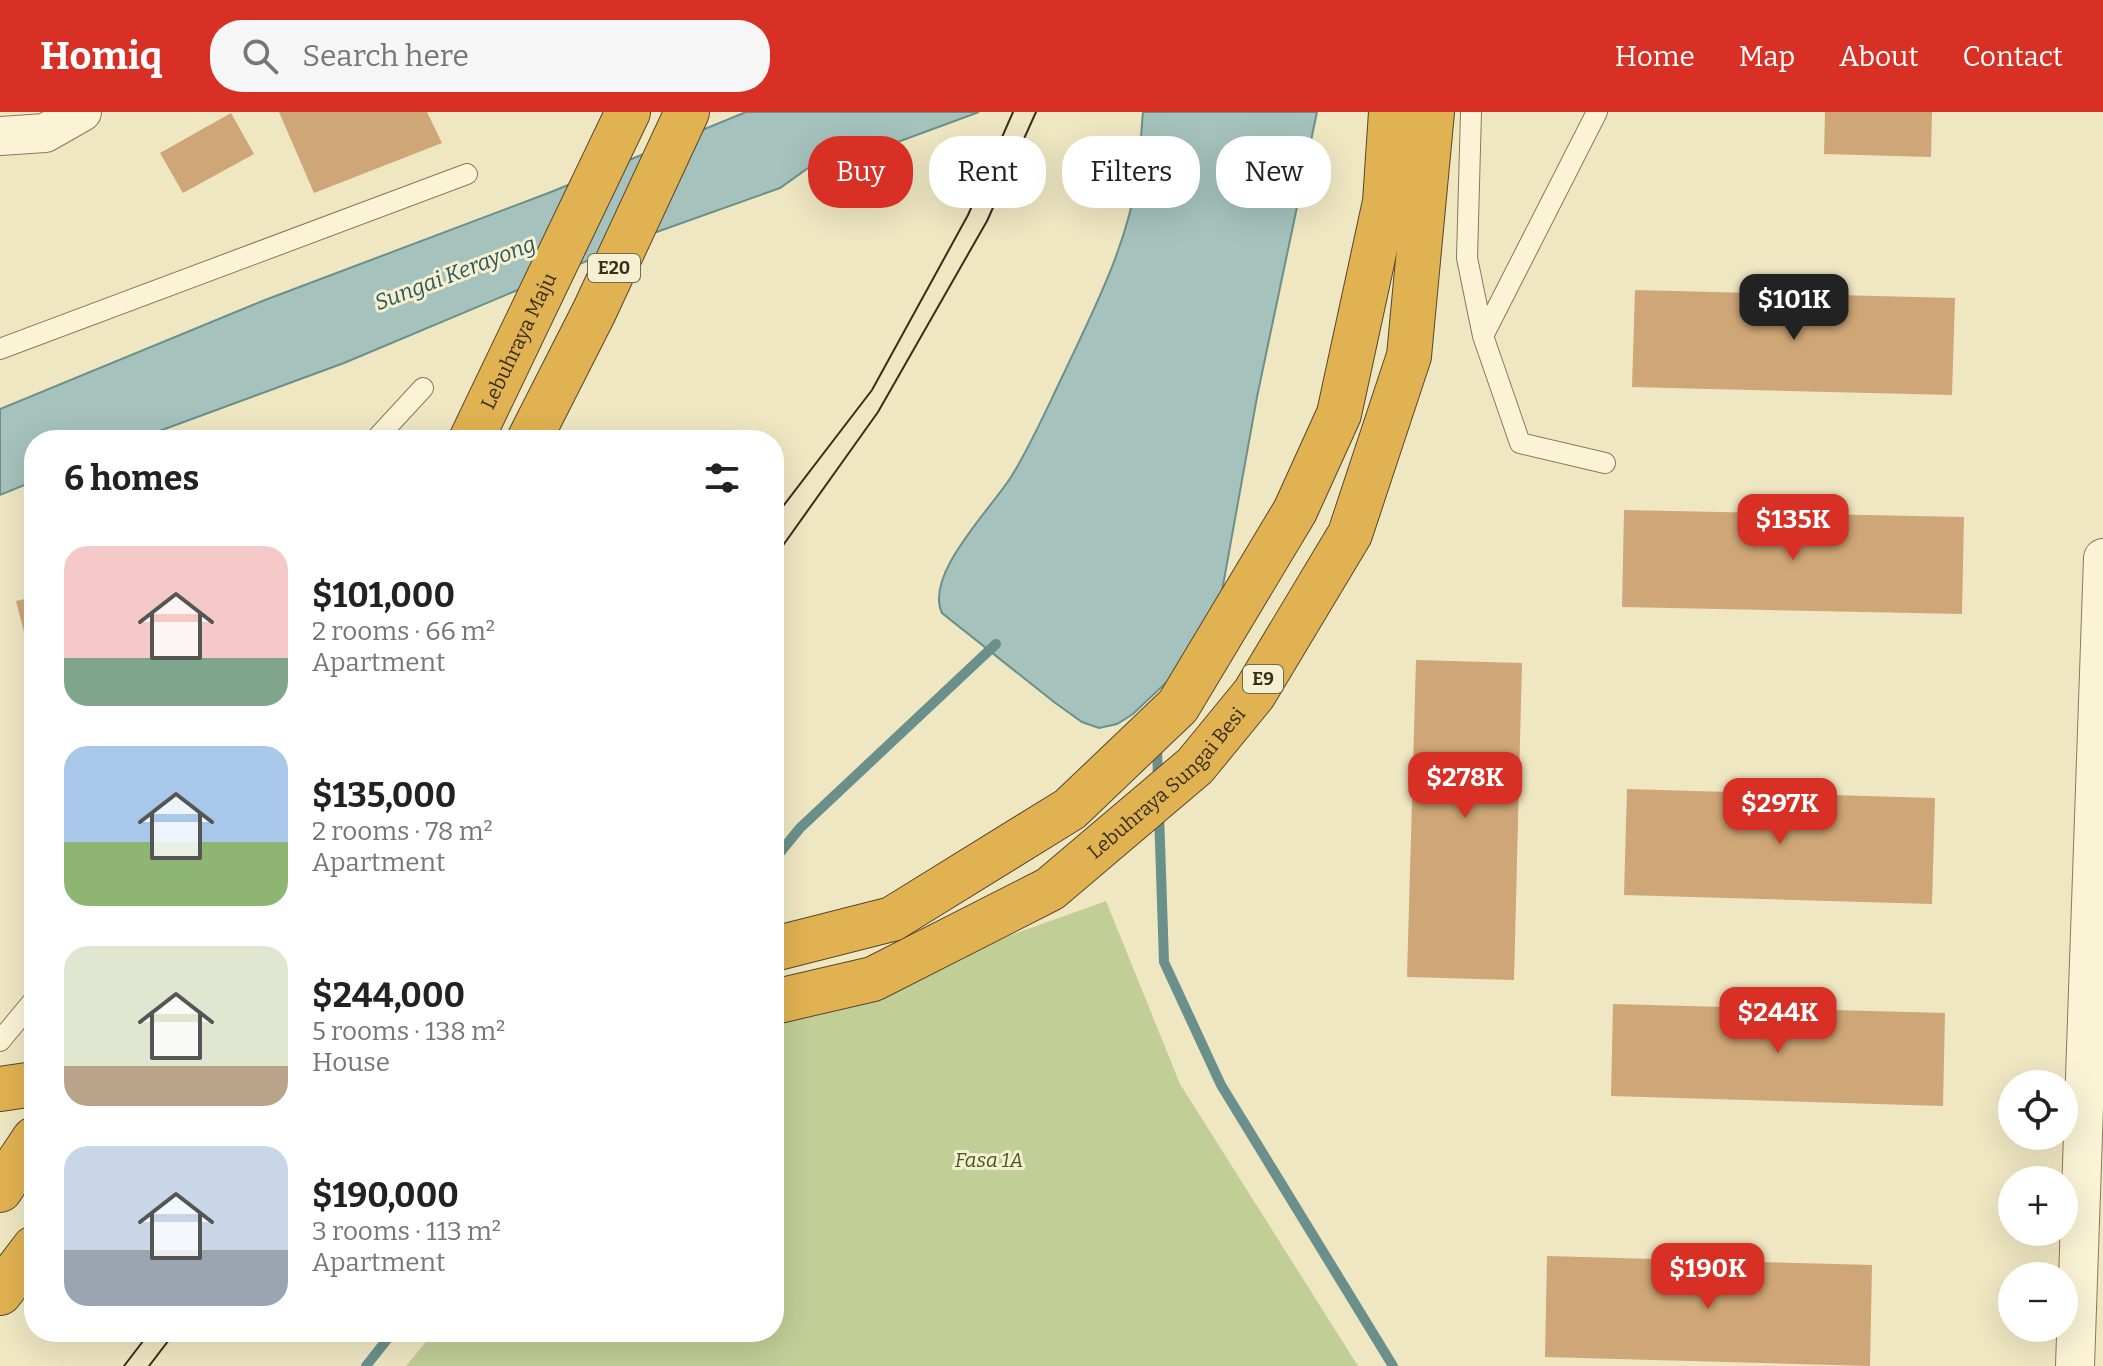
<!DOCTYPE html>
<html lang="en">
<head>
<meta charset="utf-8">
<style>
	body { margin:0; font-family:Bitter,serif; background:#f6f6f6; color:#222; height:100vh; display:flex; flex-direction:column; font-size:30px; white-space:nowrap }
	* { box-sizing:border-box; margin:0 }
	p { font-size:26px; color:#767676 }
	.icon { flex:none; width:44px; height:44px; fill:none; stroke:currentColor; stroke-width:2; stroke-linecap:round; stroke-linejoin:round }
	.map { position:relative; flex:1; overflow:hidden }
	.panel { position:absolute; left:24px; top:318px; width:760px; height:912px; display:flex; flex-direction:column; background:#fff; border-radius:32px; box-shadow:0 8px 32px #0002 }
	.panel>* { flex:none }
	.banner { position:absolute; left:808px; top:24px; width:760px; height:72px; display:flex; gap:16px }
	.buttons { position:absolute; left:1998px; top:958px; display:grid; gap:16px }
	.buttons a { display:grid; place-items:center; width:80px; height:80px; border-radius:50%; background:#fff; box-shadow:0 8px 32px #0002; font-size:40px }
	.price { position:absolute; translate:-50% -68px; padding:0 18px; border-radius:16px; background:#d93025; color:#fff; font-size:26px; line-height:52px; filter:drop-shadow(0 2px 4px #0008) }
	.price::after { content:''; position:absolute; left:50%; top:48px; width:24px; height:18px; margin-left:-12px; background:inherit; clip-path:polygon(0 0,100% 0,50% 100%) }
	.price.selected { background:#222; color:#fff }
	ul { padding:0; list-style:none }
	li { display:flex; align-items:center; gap:24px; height:200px; padding:0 40px }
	li span { display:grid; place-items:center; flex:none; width:224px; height:160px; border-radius:24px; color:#555 }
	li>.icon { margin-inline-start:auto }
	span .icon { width:96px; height:96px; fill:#fffc; stroke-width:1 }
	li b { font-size:34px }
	h2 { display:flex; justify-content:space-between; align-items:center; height:96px; padding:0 40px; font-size:34px }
	.chip { padding:0 28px; border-radius:32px; background:#fff; box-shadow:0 8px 32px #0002; font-size:28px; line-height:72px }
	.chip.selected { background:#d93025; color:#fff }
	header { display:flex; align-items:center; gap:48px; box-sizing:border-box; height:112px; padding:0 40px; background:#d93025; color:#fff }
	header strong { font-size:38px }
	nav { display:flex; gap:44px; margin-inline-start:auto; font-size:28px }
	.search { width:560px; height:72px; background:#f6f6f6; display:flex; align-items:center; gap:20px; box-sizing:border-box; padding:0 28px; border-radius:32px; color:#767676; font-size:30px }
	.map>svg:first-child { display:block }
	.green { fill:#c1ce96 }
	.water { fill:#a5c2bd; stroke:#6b908b; stroke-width:2 }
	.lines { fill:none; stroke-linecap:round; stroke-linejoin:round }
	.stream { stroke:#6b908b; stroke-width:10 }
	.building { fill:#cfa677 }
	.service-casing { stroke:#8a7959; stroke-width:22 }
	.minor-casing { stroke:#8a7959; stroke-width:40 }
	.motorway-casing { stroke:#57462d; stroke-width:46 }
	.service { stroke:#faf3d6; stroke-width:20 }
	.minor { stroke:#faf3d6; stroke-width:38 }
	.motorway { stroke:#e1b251; stroke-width:44 }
	.tram { stroke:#392e1d; stroke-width:2 }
	.labels { text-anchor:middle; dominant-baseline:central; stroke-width:6; stroke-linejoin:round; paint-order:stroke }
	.shield { fill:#f6f0d2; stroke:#726853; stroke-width:2 }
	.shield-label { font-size:18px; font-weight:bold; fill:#392e1d }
	.street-label { font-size:20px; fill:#392e1d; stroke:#f6f0d2 }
	.park-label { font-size:20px; font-style:italic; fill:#445623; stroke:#f6f0d2 }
	.water-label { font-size:22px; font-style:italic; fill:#2c5759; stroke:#f6f0d2 }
</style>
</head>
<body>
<header>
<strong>Homiq</strong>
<div class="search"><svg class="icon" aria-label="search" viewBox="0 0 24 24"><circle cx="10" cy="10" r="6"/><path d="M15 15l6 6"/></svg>Search here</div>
<nav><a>Home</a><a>Map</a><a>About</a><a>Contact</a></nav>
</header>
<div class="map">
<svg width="2103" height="1254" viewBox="0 0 2103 1254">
	<rect width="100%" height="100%" fill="#efe7c2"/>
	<path class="green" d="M1106 789 1180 972 1358 1254H406L434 1220H774V908Z"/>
	<path class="water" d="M746 0H979L895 31 832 39 780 76 651 122 344 251 135 328H34V369L0 383V297L265 188 551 80Z
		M1143 0H1317L1257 285 1222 479 1190 548 1133 602 1117 612 1099 616 1082 610 1054 590 942 501C924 463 990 398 1011 365 1031 333 1047 296 1064 261 1093 199 1126 136 1137 67 1140 45 1141 22 1143 0Z"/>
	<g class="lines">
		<path class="stream" d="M1157 633 1158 669
			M1159 701 1164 850 1221 973 1393 1254
			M774 748 800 716 996 532
			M366 1254 393 1220"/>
	</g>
	<path class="building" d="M279 0H427L442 31 314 81Z
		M1825 0H1932L1931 45 1824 42Z
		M231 1 254 42 183 81 160 41Z
		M1635 178 1955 186 1952 283 1632 275Z
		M1624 398 1964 405 1962 502 1622 495Z
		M34 485V554L33 555 16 489Z
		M1416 548 1522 551 1514 868 1407 865Z
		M1627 677 1935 686 1932 792 1624 783Z
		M1613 892 1945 901 1943 994 1611 984Z
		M1547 1144 1872 1153 1870 1254 1545 1245Z"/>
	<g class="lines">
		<g class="service-casing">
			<path id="service" d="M1471 0 1467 146 1483 224 1520 331 1605 351
				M1483 224 1597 0
				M0 237 467 62
				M375 328 423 276
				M0 929 34 888"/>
		</g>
		<g class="minor-casing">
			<path id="minor" d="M0 24 45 21 82 0
				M2075 1254 2103 446"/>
		</g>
		<g class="motorway-casing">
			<g id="motorway">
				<path id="s1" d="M471 328 628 0"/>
				<path d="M529 328 594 200 687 0"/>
				<path d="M774 837 892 807 1070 697 1178 594 1295 399 1339 302 1385 90 1391 0"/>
				<path id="s2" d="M774 890 873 867 1050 777 1195 654 1254 582 1350 422 1409 244 1432 0"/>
				<path d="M0 977 34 972"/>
				<path d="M0 1078 34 1027"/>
				<path d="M0 1181 34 1136"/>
			</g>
		</g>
		<use href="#service" class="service"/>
		<use href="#minor" class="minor"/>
		<use href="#motorway" class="motorway"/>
		<path class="tram" d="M774 406 872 278 968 103 1013 0
			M774 446 878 300 987 109 1036 0
			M124 1254 150 1220
			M149 1254 175 1220"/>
	</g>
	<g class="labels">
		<g class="shield">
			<rect x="588" y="142" width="52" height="28" rx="6"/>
			<rect x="1243" y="553" width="40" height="28" rx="6"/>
		</g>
		<g class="shield-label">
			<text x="614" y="156">E20</text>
			<text x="1263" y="567">E9</text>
		</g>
		<g class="street-label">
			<text stroke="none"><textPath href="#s1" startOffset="110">Lebuhraya Maju</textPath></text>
			<text stroke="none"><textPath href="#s2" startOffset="458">Lebuhraya Sungai Besi</textPath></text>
		</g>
		<g class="park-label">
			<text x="989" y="1048">Fasa 1A</text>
		</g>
		<g class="water-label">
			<text transform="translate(455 161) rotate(-21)">Sungai Kerayong</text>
		</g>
	</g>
</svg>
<div class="buttons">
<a><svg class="icon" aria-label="locate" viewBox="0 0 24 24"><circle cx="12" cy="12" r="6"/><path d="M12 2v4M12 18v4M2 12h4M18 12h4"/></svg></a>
<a>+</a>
<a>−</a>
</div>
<b class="price selected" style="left:1794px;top:230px">$101K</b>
<b class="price" style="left:1793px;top:450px">$135K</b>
<b class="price" style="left:1465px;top:708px">$278K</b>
<b class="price" style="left:1780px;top:734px">$297K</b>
<b class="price" style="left:1778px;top:943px">$244K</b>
<b class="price" style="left:1708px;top:1199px">$190K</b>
<div class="banner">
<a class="chip selected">Buy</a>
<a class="chip">Rent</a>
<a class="chip">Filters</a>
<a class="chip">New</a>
</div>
<section class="panel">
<h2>6 homes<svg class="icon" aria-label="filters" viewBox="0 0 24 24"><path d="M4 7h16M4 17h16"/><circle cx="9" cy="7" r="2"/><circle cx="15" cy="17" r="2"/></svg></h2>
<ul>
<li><span style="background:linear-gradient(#f6c9c9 70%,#7fa58c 0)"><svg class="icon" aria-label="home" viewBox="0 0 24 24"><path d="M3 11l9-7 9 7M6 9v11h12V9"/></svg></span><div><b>$101,000</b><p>2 rooms · 66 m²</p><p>Apartment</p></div></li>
<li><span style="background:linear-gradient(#a9c7e8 60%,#8fb573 0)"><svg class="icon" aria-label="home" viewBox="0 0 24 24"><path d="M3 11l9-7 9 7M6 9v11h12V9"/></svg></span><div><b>$135,000</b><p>2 rooms · 78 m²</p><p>Apartment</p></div></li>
<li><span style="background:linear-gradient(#dfe7d0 75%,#b9a48a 0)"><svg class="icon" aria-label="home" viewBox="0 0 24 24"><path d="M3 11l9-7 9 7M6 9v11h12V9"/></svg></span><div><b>$244,000</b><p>5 rooms · 138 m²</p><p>House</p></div></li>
<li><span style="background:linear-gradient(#c9d6e8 65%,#9aa5b1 0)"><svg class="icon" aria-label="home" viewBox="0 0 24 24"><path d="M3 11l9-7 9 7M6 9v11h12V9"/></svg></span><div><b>$190,000</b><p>3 rooms · 113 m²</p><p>Apartment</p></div></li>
</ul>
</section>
</div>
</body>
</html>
